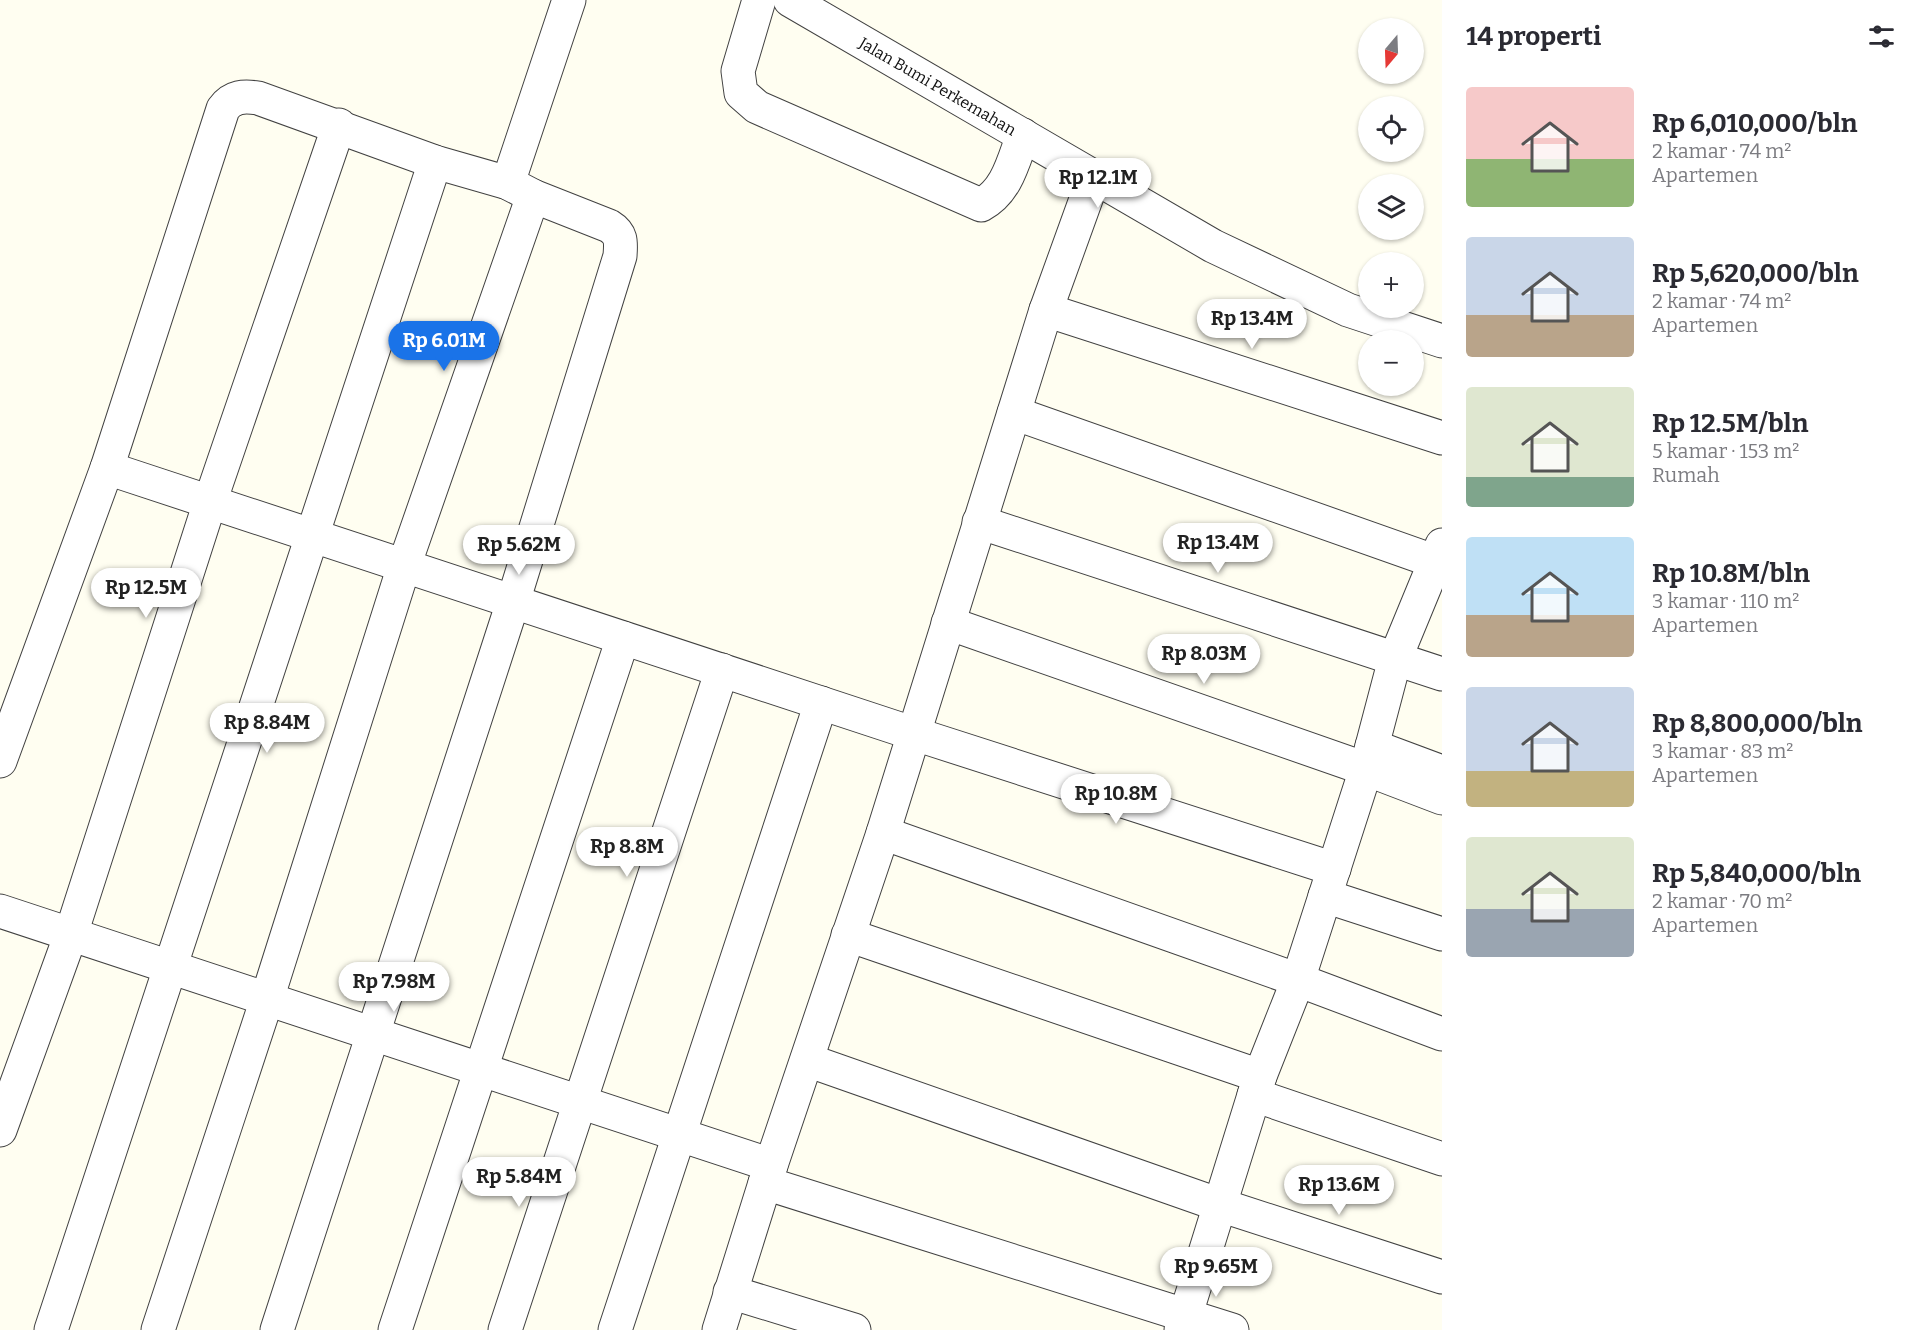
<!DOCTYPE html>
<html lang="id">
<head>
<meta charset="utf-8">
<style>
	body { margin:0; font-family:Bitter,serif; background:#f2f2f3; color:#2b2b33; height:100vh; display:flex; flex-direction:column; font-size:22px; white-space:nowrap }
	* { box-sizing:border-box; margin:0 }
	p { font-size:20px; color:#7c7c81 }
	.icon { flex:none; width:33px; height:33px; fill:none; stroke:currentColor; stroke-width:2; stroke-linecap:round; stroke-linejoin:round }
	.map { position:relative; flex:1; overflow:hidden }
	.drawer { display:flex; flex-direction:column; background:#fff; width:480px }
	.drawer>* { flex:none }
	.needle { width:39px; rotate:199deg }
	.fabs { position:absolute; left:1358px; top:18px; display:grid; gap:12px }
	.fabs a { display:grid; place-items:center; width:66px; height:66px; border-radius:50%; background:#fff; box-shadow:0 2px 4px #0004; font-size:30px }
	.price { position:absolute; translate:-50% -51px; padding:0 14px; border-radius:21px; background:#fff; color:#222; font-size:20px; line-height:39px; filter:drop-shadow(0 2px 3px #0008) }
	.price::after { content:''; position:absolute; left:50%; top:36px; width:18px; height:14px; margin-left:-9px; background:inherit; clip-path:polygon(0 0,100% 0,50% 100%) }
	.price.active { background:#1a73e8; color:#fff }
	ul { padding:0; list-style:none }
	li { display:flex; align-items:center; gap:18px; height:150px; padding:0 24px }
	li span { display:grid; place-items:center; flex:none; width:168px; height:120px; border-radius:6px; color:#555 }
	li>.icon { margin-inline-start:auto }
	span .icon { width:72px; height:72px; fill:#fffc; stroke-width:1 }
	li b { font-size:26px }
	h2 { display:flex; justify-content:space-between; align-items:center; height:72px; padding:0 24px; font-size:26px }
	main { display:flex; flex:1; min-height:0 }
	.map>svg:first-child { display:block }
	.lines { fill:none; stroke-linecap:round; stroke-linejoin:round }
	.minor-casing { stroke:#424242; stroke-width:35 }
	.minor { stroke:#fff; stroke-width:33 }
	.labels { text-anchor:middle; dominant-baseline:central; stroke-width:6; stroke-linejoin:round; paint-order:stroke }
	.street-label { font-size:16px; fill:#0f0f0f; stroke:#fff }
</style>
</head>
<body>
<main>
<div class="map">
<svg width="1442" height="1330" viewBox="0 0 1442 1330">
	<rect width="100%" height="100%" fill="#fffef1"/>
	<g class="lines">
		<g class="minor-casing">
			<g id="minor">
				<path d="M759 0 738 71 741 93 757 107 981 205C1007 191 1013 162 1023 135"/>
				<path id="s1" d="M790 0 1213 246 1348 310 1442 341"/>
				<path d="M508 183 569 0"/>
				<path d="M1046 310 1442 438"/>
				<path d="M1014 413 1442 564"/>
				<path d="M107 468 915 734 1334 869"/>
				<path d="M979 522 1442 674"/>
				<path d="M948 623 1366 769 1442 798"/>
				<path d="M1372 746 1442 772"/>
				<path d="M0 761 107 468 223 109C232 96 244 96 258 98L435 162 508 183 533 196 609 226C622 234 621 242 620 256L513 602 277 1330"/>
				<path d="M883 833 1298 980 1442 1034"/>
				<path d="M1325 896 1442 934"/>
				<path d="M0 911 771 1165"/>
				<path d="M848 935 1260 1076"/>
				<path d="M807 1060 1220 1205 1442 1277"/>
				<path d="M1254 1095 1442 1159"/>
				<path d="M0 1130 71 934 210 502 339 125"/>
				<path d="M765 1183 1232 1330"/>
				<path d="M730 1292 854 1330"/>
				<path d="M51 1330 435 162"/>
				<path d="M158 1330 267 999 404 566 533 196"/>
				<path d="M395 1330 623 638"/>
				<path d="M505 1330 722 670"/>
				<path d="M615 1330 821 703"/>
				<path d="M719 1330 765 1183 883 833 1046 310 1094 177"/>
				<path d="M1181 1330 1260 1076 1298 980 1366 769 1395 659 1442 545"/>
			</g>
		</g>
		<use href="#minor" class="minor"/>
	</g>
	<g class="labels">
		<g class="street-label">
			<text stroke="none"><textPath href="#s1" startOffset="171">Jalan Bumi Perkemahan</textPath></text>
		</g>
	</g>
</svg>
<div class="fabs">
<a><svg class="needle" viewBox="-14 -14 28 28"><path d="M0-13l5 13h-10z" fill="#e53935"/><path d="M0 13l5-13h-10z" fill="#7c7c81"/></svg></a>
<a><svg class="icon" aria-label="locate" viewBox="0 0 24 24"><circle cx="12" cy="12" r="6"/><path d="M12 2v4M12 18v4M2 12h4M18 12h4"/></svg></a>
<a><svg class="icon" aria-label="layers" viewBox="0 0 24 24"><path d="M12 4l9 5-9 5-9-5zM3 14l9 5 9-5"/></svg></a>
<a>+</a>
<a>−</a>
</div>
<b class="price" style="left:1098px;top:209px">Rp 12.1M</b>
<b class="price" style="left:1252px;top:350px">Rp 13.4M</b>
<b class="price active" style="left:444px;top:372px">Rp 6.01M</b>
<b class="price" style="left:1218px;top:574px">Rp 13.4M</b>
<b class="price" style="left:519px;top:576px">Rp 5.62M</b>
<b class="price" style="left:146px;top:619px">Rp 12.5M</b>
<b class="price" style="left:1204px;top:685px">Rp 8.03M</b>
<b class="price" style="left:267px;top:754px">Rp 8.84M</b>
<b class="price" style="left:1116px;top:825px">Rp 10.8M</b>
<b class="price" style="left:627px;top:878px">Rp 8.8M</b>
<b class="price" style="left:394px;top:1013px">Rp 7.98M</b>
<b class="price" style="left:519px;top:1208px">Rp 5.84M</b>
<b class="price" style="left:1339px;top:1216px">Rp 13.6M</b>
<b class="price" style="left:1216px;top:1298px">Rp 9.65M</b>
</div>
<section class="drawer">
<h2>14 properti<svg class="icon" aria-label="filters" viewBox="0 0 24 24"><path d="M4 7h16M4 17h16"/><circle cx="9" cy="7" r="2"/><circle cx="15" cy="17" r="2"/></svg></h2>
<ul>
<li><span style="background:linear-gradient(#f6c9c9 60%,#8fb573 0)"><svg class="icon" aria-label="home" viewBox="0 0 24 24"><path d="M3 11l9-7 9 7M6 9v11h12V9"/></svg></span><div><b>Rp 6,010,000/bln</b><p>2 kamar · 74 m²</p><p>Apartemen</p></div></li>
<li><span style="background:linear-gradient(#c9d6e8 65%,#b9a48a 0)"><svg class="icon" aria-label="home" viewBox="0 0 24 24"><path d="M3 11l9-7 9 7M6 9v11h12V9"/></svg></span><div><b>Rp 5,620,000/bln</b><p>2 kamar · 74 m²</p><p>Apartemen</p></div></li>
<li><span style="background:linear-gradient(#dfe7d0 75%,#7fa58c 0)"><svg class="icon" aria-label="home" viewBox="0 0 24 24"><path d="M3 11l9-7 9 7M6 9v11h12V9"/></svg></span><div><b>Rp 12.5M/bln</b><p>5 kamar · 153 m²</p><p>Rumah</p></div></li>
<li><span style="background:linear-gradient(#bfe0f5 65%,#b9a48a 0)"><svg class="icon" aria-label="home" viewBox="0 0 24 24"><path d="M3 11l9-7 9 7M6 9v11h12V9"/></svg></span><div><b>Rp 10.8M/bln</b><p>3 kamar · 110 m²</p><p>Apartemen</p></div></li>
<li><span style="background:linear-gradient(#c9d6e8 70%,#c2b280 0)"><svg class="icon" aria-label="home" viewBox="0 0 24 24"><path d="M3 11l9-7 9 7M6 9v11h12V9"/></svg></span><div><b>Rp 8,800,000/bln</b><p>3 kamar · 83 m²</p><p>Apartemen</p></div></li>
<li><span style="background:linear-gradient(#dfe7d0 60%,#9aa5b1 0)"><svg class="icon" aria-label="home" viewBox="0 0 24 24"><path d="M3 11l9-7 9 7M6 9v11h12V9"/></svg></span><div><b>Rp 5,840,000/bln</b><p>2 kamar · 70 m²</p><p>Apartemen</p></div></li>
</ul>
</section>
</main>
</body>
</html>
